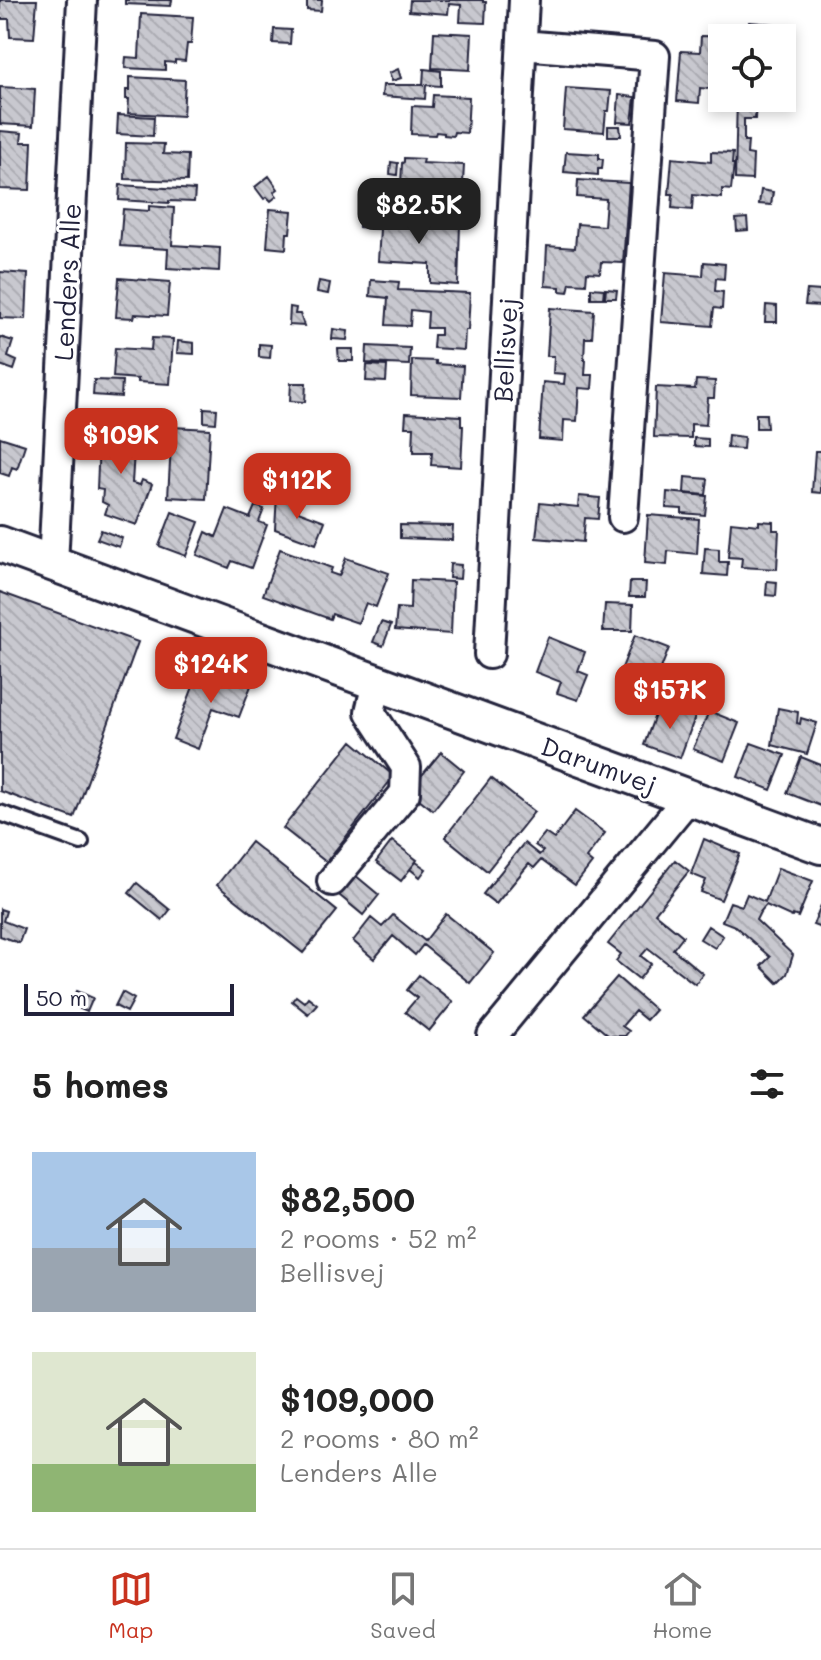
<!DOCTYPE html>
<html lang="en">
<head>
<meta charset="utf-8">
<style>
	body { margin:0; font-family:Mali,sans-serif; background:#f6f6f6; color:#222; height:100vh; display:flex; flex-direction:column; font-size:30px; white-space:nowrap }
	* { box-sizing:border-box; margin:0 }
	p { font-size:26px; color:#767676 }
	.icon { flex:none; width:44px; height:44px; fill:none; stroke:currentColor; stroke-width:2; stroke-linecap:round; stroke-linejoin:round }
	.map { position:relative; height:1036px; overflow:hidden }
	.drawer { display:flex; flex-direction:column; background:#fff; flex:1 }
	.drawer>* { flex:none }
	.buttons { position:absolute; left:708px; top:24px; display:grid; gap:16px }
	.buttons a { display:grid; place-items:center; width:88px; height:88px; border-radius:0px; background:#fff; box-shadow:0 4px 12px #0003; font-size:40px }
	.scale { position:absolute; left:24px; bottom:20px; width:210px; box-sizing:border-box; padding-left:8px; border:4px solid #22223b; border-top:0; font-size:22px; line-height:28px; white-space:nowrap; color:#22223b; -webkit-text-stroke:6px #fff; paint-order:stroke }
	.price { position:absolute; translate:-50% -68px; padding:0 18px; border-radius:16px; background:#c8321e; color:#fff; font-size:26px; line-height:52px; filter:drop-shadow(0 2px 4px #0008) }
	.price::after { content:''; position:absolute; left:50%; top:48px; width:24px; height:18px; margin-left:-12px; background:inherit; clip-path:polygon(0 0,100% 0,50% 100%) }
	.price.selected { background:#222; color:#fff }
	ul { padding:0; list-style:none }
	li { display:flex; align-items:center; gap:24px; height:200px; padding:0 32px }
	li span { display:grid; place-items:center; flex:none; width:224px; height:160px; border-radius:0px; color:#555 }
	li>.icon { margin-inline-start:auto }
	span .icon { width:96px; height:96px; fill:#fffc; stroke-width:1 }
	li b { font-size:34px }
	h2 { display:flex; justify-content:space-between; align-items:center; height:96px; padding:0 32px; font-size:34px }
	.dock { display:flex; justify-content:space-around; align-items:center; height:112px; border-top:2px solid #e0e0e0; background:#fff; font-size:22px; color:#767676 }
	.dock a { display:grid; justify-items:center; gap:4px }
	.dock .selected { color:#c8321e }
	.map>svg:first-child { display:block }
	.building { fill:url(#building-back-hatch); stroke:#22223b; stroke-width:2 }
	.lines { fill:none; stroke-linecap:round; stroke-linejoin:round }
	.service-casing { stroke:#22223b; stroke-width:20 }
	.minor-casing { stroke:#22223b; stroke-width:34 }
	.tertiary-casing { stroke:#22223b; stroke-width:40 }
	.service { stroke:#fff; stroke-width:14 }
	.minor { stroke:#fff; stroke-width:28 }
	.tertiary { stroke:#fff; stroke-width:34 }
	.labels { text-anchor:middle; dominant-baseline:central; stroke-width:6; stroke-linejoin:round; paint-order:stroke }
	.street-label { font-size:26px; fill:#22223b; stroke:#fff }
</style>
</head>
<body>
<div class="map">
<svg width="821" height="1036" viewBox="0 0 821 1036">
	<defs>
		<pattern id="building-back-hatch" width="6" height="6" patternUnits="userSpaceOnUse" patternTransform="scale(2)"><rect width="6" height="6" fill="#c8c8cf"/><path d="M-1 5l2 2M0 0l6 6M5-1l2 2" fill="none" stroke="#acacb3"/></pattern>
	</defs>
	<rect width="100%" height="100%" fill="#fff"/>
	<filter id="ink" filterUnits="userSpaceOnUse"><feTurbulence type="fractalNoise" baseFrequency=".0125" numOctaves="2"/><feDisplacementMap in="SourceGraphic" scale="16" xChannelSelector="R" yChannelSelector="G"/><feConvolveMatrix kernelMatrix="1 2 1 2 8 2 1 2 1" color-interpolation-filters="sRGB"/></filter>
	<g filter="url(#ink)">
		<path class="building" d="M0 0H37L34 38 10 37 9 19H0Z
			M125 0H172L171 6 125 4Z
			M307 0H322L321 11 307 10Z
			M410 0H483V2H486L485 23 460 22 461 5 449 4 448 14 409 11Z
			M141 14 193 17 191 44H187L185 61 175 60V63L165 62V70L125 68 126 57 139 58Z
			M749 22 774 24 773 38H748Z
			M274 29 291 30 290 44 273 43Z
			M434 32 472 34 470 70 432 68Z
			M701 36 741 37 722 38V90L700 88 699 103 677 101 681 51 700 52Z
			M782 68H789L788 83 782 82Z
			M398 69 401 78 392 81 389 73Z
			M424 69 441 71V86L426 85 425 99 382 96 383 85H423Z
			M130 77 185 80 183 116 128 113 129 99H126V90H130Z
			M0 87 35 89 33 126 0 124Z
			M566 88 611 91 609 111H606L604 132 563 129Z
			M433 95 469 97 467 133 454 132 453 136 444 135V133L436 132 435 135 411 134 412 106 432 107Z
			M619 95 635 97 632 123 617 122Z
			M737 98H749V100L756 101 755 119H744V141H748L747 154 753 155 752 180 735 179Z
			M118 115 154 117 153 136 117 134Z
			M608 126H620L621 136H608Z
			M0 131 22 133 21 142H32L30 190 0 189Z
			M126 143 164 144 163 154 188 155 187 181 125 179Z
			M566 152 599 154V159H603L602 169H598V175L564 172Z
			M711 152 733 153 732 164H734L731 190 722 189V198L693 195 692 210 672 208 673 194H669L672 158 711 162Z
			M404 158 423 159 422 163 464 165 462 201 460 200V209L426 207V216L401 215 402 206 388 205 383 200 384 189 389 184 401 185 402 163 404 162Z
			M391 162 398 163 397 175 390 174Z
			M269 176 278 189 274 192 277 196 271 201 267 197 264 199 255 187Z
			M578 180 629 183 623 263 601 262 600 273 587 272 586 284 570 283 568 292 560 291V287L545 286 547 246 575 248 577 224 604 226 606 199 577 197Z
			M120 185 195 190 194 202 169 201V203L119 200Z
			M761 190 773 192 771 205 759 204Z
			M361 202H376L375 213 360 212Z
			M149 206 174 208 172 245 220 248 219 271 167 268 168 249 120 246 123 209 149 211Z
			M270 209 292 211 290 233H287L286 249 267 247Z
			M359 214 383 215V221L460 225 458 285 430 283V264L378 261 380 229 359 227Z
			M747 218 748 230 737 231 736 219Z
			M704 262 725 264 724 279 716 278 715 291 723 292 722 309 714 308 712 326 661 322 665 273 703 276Z
			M0 272 28 274 26 319 0 318Z
			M119 278 170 282 167 316 135 314 134 318 116 317Z
			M371 280 399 282 398 290 470 293 468 330H465L464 350 433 348 434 335H440V328H427L428 312 411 310 410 326 386 325 388 298 370 296Z
			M319 281 330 283 328 294 317 292Z
			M591 288 604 289 603 298H591Z
			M606 289 617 290 616 298H605Z
			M807 290 821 291V306L805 305Z
			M766 305 777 306V322H765Z
			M290 307 296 308 295 314H300L304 326 289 325Z
			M550 308 594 311 592 338H585L584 360H586L585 375H593L592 389 579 388 577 421 564 420 563 441 539 439 543 382 564 384 565 374 553 373 554 356H547Z
			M333 329 348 331 347 340 332 339Z
			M0 337 13 341 8 357 17 361 14 370 0 365Z
			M152 338 173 339 170 384 138 382V379L113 377 115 348 151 350Z
			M178 341 194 343V354L177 353Z
			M259 344 271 345 270 358 259 357Z
			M367 346 410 348 409 365 366 363Z
			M338 349H353V361H339Z
			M412 360 436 361V364L463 366 461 397 411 395Z
			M367 365 387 366 386 382 366 381Z
			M94 380 122 381 121 397 93 395Z
			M696 380 715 381 714 398H708L706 425 691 424V438L654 437 656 387 695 389Z
			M291 383H306L305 402 290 401Z
			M204 408 217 409 216 423 204 422Z
			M406 413 461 416V426H463L461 467 431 465 432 452H414V449H413L414 427H405Z
			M756 414H766L767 428H756Z
			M172 427 210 429 206 499 168 497Z
			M109 428 141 429 140 451H134L132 483 140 485 142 480 152 484 137 525 105 514 108 505 102 502 103 490 97 489 99 443 108 444Z
			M728 435 744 437 743 449 727 448Z
			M0 437 25 445 17 469 12 467 9 476 0 473Z
			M694 438 708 439V447L694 446Z
			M815 451H821V493L812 492Z
			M685 477 708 479 706 495 684 493Z
			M667 492 707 496 705 515 682 513V509L666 508Z
			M277 494 301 503 298 511 325 521 316 544 275 529Z
			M579 496 600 498 598 519 585 518 583 542 536 538 540 503 578 507Z
			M255 506 264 509 259 522 267 525 251 568 232 561 229 568 197 555 206 532 216 537 227 509 250 518Z
			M172 512 199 522 186 556 159 546Z
			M648 515 699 519 697 554 668 551 667 565 645 563Z
			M759 521 773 522V530H779L777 569 741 567 742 558 728 557 731 522 759 525Z
			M400 525 453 526 452 540 400 538Z
			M101 530 122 538 119 547 97 539Z
			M705 548 719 549V562H728L727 576 703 574Z
			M280 549 332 568 330 573 339 576 346 558 389 573 376 607 366 603 358 623 332 614 330 619 263 595Z
			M450 564 461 565 460 579 449 578Z
			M411 580 453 582 451 634 395 630 397 608 410 609Z
			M767 581 777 582 776 596 766 595Z
			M630 582H646L645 597H629Z
			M0 592 138 642 74 818 0 791Z
			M605 604 633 605 632 631H603Z
			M381 622 391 625 383 646 373 642Z
			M635 635 669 648 656 681 622 668Z
			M548 637 585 652 578 671 588 675 578 700 557 693 561 682 535 672Z
			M216 669 252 683 239 717 213 708 198 749 173 739 196 679 210 684Z
			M700 687 712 688 711 709 698 708Z
			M659 704 695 717 680 758 644 745Z
			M778 708 798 712 797 723 800 724 801 718 817 723 807 754 772 745Z
			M709 711 739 723 724 761 693 749Z
			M352 741 394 776 326 862 283 828Z
			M751 743 785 755 771 790 738 777Z
			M441 752 464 771 433 810 409 791Z
			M801 757 821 765V806L787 793Z
			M491 778 534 812 487 871 445 837Z
			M575 811 605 833 586 858 592 863 575 885 541 860 534 868 529 864 496 904 483 894 524 843 539 855 543 851 535 845 545 833 554 839Z
			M704 839 740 854 721 900 701 892 706 880 691 874Z
			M392 841 417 860 401 881 376 862Z
			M251 842 337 911 303 953 217 885Z
			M675 860 689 871 655 913 683 936 673 949 703 974 695 984 648 948 641 956 651 964 639 979 616 961 621 954 608 944Z
			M416 862 426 869 420 877 410 869Z
			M778 868 813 881 798 917 793 915 792 917 766 905 760 912 756 920 793 955 787 974 778 983 761 966 770 957 735 926 722 921 730 902 742 906 747 894 765 902Z
			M355 875 379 895 363 915 339 895Z
			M137 883 170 910 162 920 129 893Z
			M821 905V928L813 925Z
			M0 909 6 911 3 921 24 929 19 943 0 936Z
			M446 914 494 953 470 983 423 945 415 955 393 936 374 959 353 941 371 918 382 927 393 915 425 941Z
			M708 926 723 936 715 948 700 939Z
			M419 975 453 1002 429 1031 405 1012 417 998 407 990Z
			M617 977 655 1010 646 1020 635 1011 622 1026 629 1031 625 1036H609L584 1015Z
			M77 991 93 998 87 1012 71 1005Z
			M122 992 134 999 127 1012 115 1006Z
			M296 996 304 1002 308 997 317 1004 308 1014 292 1001Z"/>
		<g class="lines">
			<g class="service-casing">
				<path id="service" d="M0 813 81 842"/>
			</g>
			<g class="minor-casing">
				<path id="minor" d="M522 45 655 56 623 517
					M53 564 82 0
					M489 654 524 0
					M332 881 405 793 406 767 370 712 377 683
					M492 1036 688 798"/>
			</g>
			<g class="tertiary-casing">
				<path id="tertiary" d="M0 544 821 846"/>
			</g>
			<use href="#service" class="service"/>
			<use href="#minor" class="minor"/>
			<use href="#tertiary" class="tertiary"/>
		</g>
	</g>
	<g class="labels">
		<g class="street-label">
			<text transform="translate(67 282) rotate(-87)">Lenders Alle</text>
			<text transform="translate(505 350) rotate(-87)">Bellisvej</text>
			<text transform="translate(599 765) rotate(20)">Darumvej</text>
		</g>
	</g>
</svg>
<div class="buttons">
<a><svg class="icon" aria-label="locate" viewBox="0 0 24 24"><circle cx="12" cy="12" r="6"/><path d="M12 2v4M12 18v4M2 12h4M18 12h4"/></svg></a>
</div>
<div class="scale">50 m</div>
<b class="price selected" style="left:419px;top:246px">$82.5K</b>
<b class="price" style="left:121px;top:476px">$109K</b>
<b class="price" style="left:297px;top:521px">$112K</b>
<b class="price" style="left:211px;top:705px">$124K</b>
<b class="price" style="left:670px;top:731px">$157K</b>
</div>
<section class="drawer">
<h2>5 homes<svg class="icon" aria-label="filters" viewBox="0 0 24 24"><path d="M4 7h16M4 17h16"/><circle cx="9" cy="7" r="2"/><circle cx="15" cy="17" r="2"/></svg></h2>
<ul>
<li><span style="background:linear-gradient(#a9c7e8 60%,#9aa5b1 0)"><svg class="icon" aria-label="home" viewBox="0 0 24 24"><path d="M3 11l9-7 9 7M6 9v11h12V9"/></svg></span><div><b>$82,500</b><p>2 rooms · 52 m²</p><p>Bellisvej</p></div></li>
<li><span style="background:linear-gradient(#dfe7d0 70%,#8fb573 0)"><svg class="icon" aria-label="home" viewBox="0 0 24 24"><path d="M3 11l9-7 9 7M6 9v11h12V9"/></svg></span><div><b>$109,000</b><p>2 rooms · 80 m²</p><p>Lenders Alle</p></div></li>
</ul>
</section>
<nav class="dock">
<a class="selected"><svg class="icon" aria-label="map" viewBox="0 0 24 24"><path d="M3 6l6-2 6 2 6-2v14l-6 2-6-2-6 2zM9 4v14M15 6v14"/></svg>Map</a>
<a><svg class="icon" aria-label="saved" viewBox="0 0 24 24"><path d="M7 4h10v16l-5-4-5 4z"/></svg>Saved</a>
<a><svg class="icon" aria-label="home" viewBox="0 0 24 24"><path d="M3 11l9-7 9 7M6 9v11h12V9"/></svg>Home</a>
</nav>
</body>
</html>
